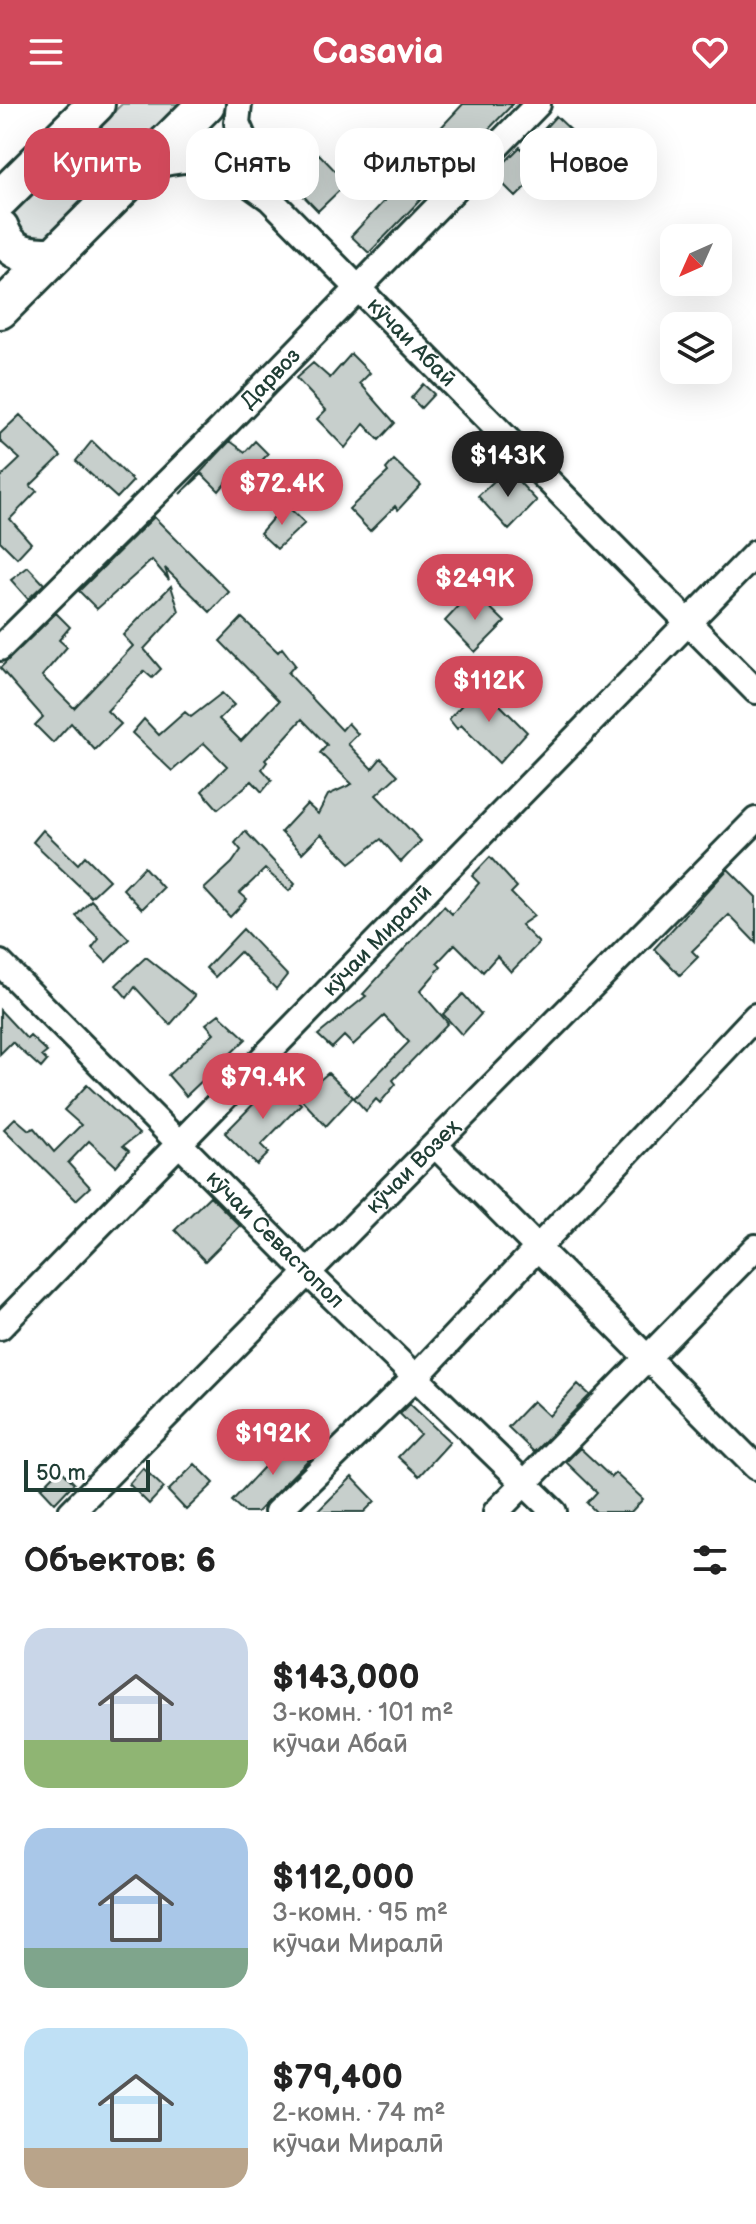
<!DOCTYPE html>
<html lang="ru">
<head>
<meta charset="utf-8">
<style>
	body { margin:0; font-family:"Balsamiq Sans",sans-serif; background:#f2f2f2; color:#222; height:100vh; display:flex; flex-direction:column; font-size:30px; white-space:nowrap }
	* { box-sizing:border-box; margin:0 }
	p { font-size:26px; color:#767676 }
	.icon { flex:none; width:44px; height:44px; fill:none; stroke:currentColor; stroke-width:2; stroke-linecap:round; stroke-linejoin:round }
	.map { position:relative; height:1408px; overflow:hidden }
	.sheet { display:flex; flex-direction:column; background:#fff; flex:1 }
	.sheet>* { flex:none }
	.guide { position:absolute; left:24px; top:24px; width:708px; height:72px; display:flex; gap:16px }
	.needle { width:52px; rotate:225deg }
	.fabs { position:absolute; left:660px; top:120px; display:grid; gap:16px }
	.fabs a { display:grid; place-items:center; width:72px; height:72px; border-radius:16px; background:#fff; box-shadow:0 8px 32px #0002; font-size:40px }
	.scale { position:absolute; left:24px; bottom:20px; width:126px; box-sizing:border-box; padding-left:8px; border:4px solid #1f3d34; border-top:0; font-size:22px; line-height:28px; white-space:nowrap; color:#1f3d34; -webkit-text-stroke:6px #fff; paint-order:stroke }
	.price { position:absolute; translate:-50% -68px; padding:0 18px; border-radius:28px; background:#d1495b; color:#fff; font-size:26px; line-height:52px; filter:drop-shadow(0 2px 4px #0008) }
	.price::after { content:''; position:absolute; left:50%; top:48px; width:24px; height:18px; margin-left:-12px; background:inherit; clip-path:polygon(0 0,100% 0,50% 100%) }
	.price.active { background:#222; color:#fff }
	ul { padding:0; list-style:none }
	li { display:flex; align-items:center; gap:24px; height:200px; padding:0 24px }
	li span { display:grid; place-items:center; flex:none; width:224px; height:160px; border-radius:24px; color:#555 }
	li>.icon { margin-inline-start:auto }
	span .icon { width:96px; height:96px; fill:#fffc; stroke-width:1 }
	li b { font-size:34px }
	h2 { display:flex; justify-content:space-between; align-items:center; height:96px; padding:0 24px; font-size:34px }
	.tag { padding:0 28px; border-radius:24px; background:#fff; box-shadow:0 8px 32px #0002; font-size:28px; line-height:72px }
	.tag.active { background:#d1495b; color:#fff }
	header { display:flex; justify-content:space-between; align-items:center; height:104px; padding:0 24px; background:#d1495b; color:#fff; font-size:36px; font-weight:800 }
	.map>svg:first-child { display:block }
	.green { fill:#dee3e2; stroke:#7e908b; stroke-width:2 }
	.building { fill:#c7cfcc; stroke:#1f3d34; stroke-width:2 }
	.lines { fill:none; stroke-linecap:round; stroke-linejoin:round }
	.minor-casing { stroke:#1f3d34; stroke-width:30 }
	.highway-casing { stroke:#1f3d34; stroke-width:42 }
	.minor { stroke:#fff; stroke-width:24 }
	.highway { stroke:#fff; stroke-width:36 }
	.labels { text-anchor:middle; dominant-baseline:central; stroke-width:7; stroke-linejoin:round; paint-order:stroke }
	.street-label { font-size:22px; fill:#1f3d34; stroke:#fff }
</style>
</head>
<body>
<header><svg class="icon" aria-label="menu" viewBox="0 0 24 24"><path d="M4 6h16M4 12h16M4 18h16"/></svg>Casavia<svg class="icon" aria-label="heart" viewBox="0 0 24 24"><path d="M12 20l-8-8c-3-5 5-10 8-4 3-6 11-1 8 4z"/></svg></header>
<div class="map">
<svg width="756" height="1408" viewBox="0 0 756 1408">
	<rect width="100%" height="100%" fill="#fff"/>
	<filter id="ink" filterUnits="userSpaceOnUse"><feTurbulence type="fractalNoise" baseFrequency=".0125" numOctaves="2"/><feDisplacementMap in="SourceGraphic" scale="16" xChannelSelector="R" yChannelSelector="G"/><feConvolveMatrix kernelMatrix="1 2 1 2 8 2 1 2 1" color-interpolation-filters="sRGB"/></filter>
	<g filter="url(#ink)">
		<path class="green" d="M122 0H186L46 140 19 129 11 110Z"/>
		<path class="building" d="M463 0H513L369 149 351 132 442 36 435 30Z
			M556 12 577 32 516 93 493 70 520 43 524 47Z
			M319 50 347 79 318 107 290 78Z
			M351 250 370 269 360 279 395 319 379 336 364 320 345 344 317 315 326 306 296 274 313 259 330 274Z
			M423 280 434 290 421 304 411 294Z
			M20 311 61 352 30 382 37 387 10 415 31 439 17 454 0 437V374L20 355 0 337V330Z
			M92 337 133 377 117 394 76 357Z
			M230 337 245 348 255 337 268 350 236 384 228 376 219 387 202 370 180 390Z
			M394 356 421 381 398 406 395 402 370 427 349 405 388 368 386 365Z
			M507 365 537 397 509 426 478 392Z
			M285 400 305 419 277 445 260 429Z
			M154 413 229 488 210 508 165 464 169 476 152 456 97 505 79 487Z
			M28 463 44 480 28 495 11 476Z
			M171 482 179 507 144 545 161 565 152 574 144 567 107 607 121 620 95 646 71 619 53 639 35 621 43 613 0 564 56 509 70 523 59 536 67 543 42 572 74 604 133 542 123 531Z
			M473 487 505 518 475 548 445 517Z
			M242 514 278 548 282 544 295 561 288 569 342 626 348 619 358 630 348 640 372 665 381 654 398 671 376 691 421 737 401 758 381 735 350 759 321 730 302 749 281 728 307 700 318 710 328 691 352 680 320 649 327 641 302 615 265 656 267 658 262 665 272 676 262 688 252 677 218 705 202 687 227 662 204 639 172 667 132 629 144 615 159 631 185 608 191 613 222 589 234 601 219 615 241 637 279 597 220 537Z
			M480 581 527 628 499 659 461 621 457 625 449 615Z
			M43 726 78 760 85 752 109 776 91 793 33 738Z
			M245 727 295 780 289 787 265 765 240 789 247 795 230 813 204 785 232 759 241 746 235 739Z
			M490 753 517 783 511 789 534 812 521 821 539 839 511 868 497 852 483 868 455 840 437 859 441 863 420 887 448 919 393 976 396 980 380 999 376 995 366 1007 354 994 409 938 384 912 353 941 344 932 332 944 318 931 366 892 363 890 444 802 452 810 479 779 472 772Z
			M144 763 163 784 142 805 123 785Z
			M728 765 756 793V839L729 811 692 847 698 853 680 871 654 845Z
			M91 796 129 835 106 858 92 844 99 835 76 812Z
			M243 825 287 871 276 885 240 848 215 873 206 864Z
			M146 853 195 892 170 921 135 883 127 894 116 881Z
			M463 890 481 910 462 931 443 910Z
			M0 906 27 935 30 932 47 948 42 952 47 957 41 964 12 938 0 950Z
			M219 910 246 935 186 992 168 971 214 929 206 920Z
			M328 969 353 993 326 1022 302 996 309 978 317 973 320 976Z
			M277 976 301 1000 261 1041 269 1049 257 1061 225 1029Z
			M87 981 139 1030 123 1042 129 1047 116 1062 89 1037 68 1059 90 1083 76 1096 4 1025 15 1014 29 1026 34 1024 54 1048 81 1021 64 1006Z
			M210 1092 240 1122 205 1157 175 1126Z
			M578 1280 590 1291 534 1348 508 1323 533 1297 549 1312Z
			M410 1300 450 1338 419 1372 398 1353 420 1330 400 1310Z
			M293 1332 313 1351 257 1408H244L232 1397Z
			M580 1344 611 1373 615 1369 643 1395 631 1408H596L587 1399 597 1388 566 1358Z
			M195 1360 214 1379 186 1406 168 1387Z
			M143 1364 164 1384 149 1400 129 1380Z
			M60 1365 74 1379 55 1399 41 1384Z
			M352 1373 375 1397 364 1408H317Z"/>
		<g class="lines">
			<g class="minor-casing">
				<g id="minor">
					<path d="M239 0 237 19 269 93"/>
					<path id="s1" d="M145 64C209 45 219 59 270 95L756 587"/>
					<path id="s2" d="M0 544 221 325 538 0"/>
					<path id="s3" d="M0 859 308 1169 554 1408"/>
					<path d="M435 1041 756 1363"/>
					<path id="s4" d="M0 1223 756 449"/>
					<path id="s5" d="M71 1408 756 716"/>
					<path d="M277 1408 415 1274 756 912"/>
					<path d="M496 1408 756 1143"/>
				</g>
			</g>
			<g class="highway-casing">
				<path id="highway" d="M0 95 96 0
					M0 124C10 151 28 152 54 152
					M0 206 206 0"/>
			</g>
			<use href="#minor" class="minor"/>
			<use href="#highway" class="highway"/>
		</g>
	</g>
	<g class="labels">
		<g class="street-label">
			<text stroke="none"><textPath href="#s1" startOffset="338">кӯчаи Абаӣ</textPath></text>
			<text stroke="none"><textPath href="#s2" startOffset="382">Дарвоз</textPath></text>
			<text stroke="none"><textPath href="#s4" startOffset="540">кӯчаи Миралӣ</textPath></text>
			<text stroke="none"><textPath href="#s5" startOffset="486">кӯчаи Возеҳ</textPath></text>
			<text stroke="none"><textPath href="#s3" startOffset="390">кӯчаи Севастопол</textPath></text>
		</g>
	</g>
</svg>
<div class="fabs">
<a><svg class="needle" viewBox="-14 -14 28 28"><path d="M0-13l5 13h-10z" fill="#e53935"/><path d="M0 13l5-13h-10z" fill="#767676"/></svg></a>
<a><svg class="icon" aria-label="layers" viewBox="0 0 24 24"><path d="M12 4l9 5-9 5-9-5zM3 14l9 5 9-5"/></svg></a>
</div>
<div class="scale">50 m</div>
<b class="price active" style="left:508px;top:395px">$143K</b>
<b class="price" style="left:282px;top:423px">$72.4K</b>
<b class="price" style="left:475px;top:518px">$249K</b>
<b class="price" style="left:489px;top:620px">$112K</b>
<b class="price" style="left:263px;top:1017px">$79.4K</b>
<b class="price" style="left:273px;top:1373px">$192K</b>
<div class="guide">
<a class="tag active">Купить</a>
<a class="tag">Снять</a>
<a class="tag">Фильтры</a>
<a class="tag">Новое</a>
</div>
</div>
<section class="sheet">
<h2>Объектов: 6<svg class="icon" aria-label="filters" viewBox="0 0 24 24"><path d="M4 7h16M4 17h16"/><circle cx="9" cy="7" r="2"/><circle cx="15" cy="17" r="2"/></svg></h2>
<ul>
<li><span style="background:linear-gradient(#c9d6e8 70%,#8fb573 0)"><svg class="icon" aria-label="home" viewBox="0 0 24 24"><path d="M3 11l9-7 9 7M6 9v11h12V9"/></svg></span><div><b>$143,000</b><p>3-комн. · 101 m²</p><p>кӯчаи Абаӣ</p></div></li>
<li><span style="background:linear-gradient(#a9c7e8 75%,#7fa58c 0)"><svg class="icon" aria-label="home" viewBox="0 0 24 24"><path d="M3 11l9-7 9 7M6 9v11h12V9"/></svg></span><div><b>$112,000</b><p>3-комн. · 95 m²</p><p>кӯчаи Миралӣ</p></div></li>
<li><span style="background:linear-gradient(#bfe0f5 75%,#b9a48a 0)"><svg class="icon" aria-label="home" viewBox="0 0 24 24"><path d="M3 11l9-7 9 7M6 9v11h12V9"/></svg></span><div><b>$79,400</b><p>2-комн. · 74 m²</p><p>кӯчаи Миралӣ</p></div></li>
</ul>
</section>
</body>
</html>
